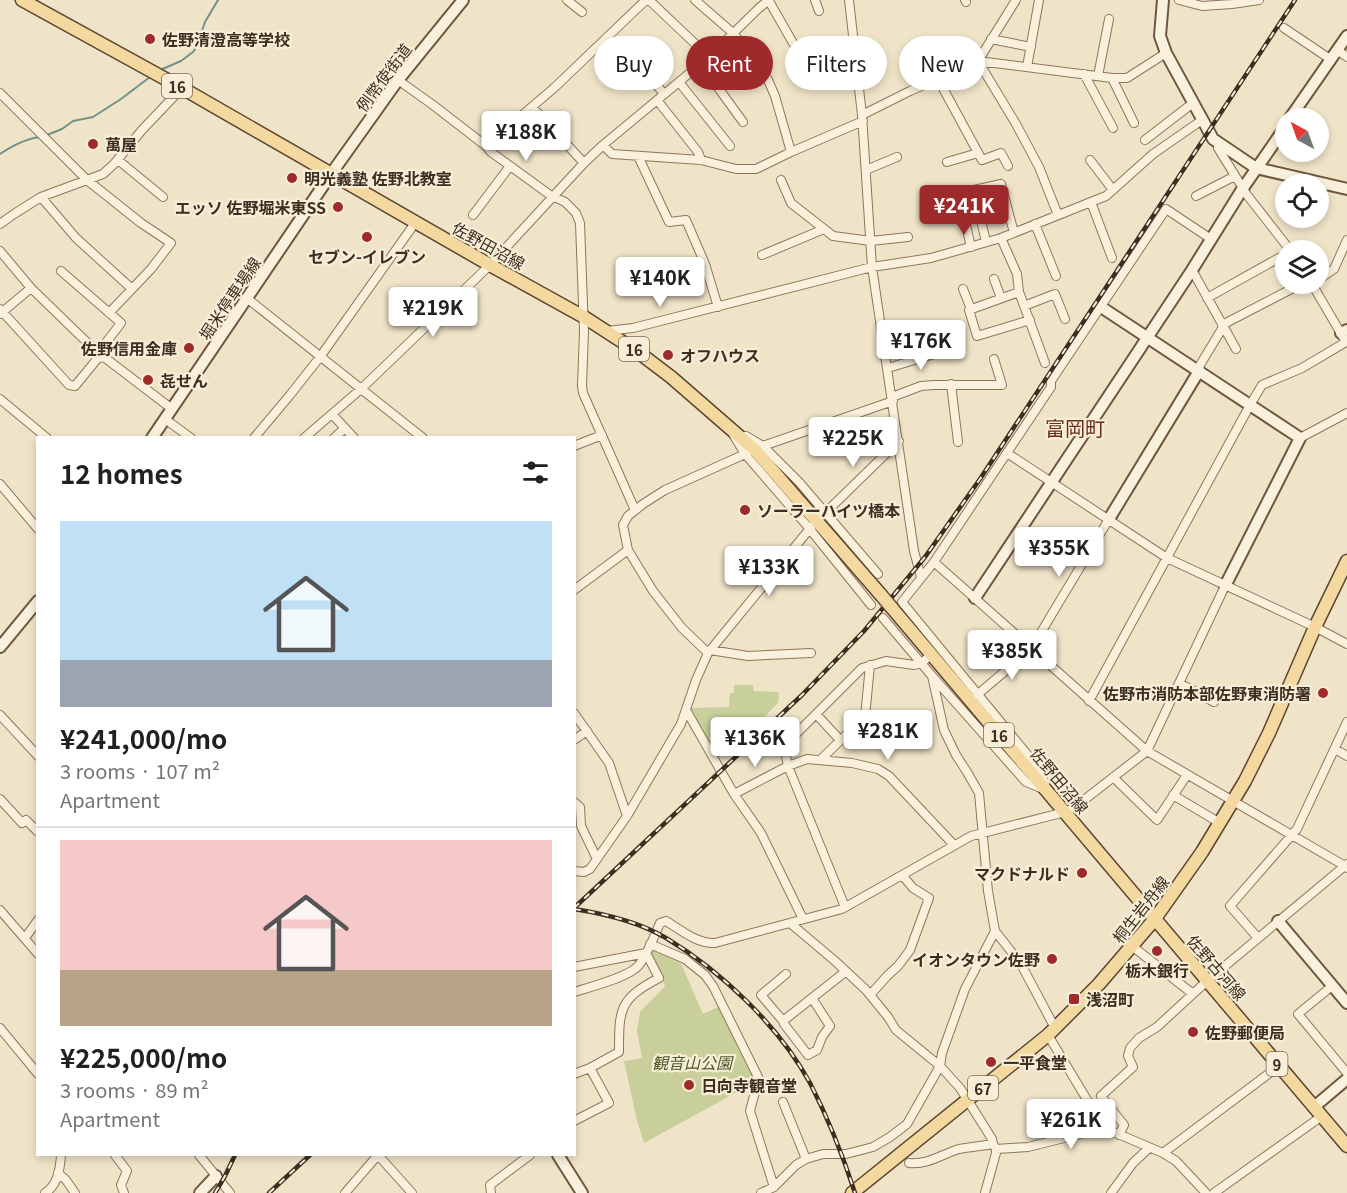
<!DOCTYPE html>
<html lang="en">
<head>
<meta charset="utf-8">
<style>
	body { margin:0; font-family:Georgia,"Noto Sans JP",serif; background:#f6f6f6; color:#202124; height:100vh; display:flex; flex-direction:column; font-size:22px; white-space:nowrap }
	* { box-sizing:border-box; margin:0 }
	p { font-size:20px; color:#757577 }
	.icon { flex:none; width:33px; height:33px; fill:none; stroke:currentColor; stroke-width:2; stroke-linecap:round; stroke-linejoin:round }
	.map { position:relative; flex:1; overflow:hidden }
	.sheet { position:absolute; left:36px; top:436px; width:540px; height:720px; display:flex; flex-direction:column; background:#fff; border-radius:0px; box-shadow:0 3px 9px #0003 }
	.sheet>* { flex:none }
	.top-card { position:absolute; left:594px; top:36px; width:570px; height:54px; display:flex; gap:12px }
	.needle { width:39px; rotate:319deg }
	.fabs { position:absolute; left:1275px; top:108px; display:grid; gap:12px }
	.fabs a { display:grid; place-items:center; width:54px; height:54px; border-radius:50%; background:#fff; box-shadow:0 3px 9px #0003; font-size:30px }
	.price { position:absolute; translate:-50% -51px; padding:0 14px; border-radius:6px; background:#fff; color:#222; font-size:20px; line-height:39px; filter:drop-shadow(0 2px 3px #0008) }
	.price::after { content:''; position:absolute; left:50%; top:36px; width:18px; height:14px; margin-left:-9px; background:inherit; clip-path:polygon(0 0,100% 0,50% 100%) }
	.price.on { background:#9e2a2b; color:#fff }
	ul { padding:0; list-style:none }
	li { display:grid; align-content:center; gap:12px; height:318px; padding:0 24px }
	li+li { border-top:2px solid #e0e0e0 }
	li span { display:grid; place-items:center; height:186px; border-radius:0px; color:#555 }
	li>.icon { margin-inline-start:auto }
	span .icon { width:108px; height:108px; fill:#fffc; stroke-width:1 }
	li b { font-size:26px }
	h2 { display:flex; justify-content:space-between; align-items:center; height:72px; padding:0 24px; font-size:26px }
	.pill { padding:0 21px; border-radius:27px; background:#fff; box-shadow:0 3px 9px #0003; font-size:21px; line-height:54px }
	.pill.on { background:#9e2a2b; color:#fff }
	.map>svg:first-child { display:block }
	.green { fill:#c9cf9b }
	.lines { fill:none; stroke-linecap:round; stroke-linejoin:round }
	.stream { stroke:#6f938a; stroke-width:2 }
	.street-casing { stroke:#8d765c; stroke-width:10 }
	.secondary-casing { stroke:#6f573f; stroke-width:14 }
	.primary-casing { stroke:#5b4430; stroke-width:15 }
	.street { stroke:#faf1dc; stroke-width:8 }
	.secondary { stroke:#faf1dc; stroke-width:10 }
	.primary { stroke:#f3d9a0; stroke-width:12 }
	.rail-casing { stroke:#3d2e20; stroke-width:4.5 }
	.rail { stroke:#f7eed8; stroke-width:2; stroke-dasharray:7; stroke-linecap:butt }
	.primary-bridge-casing { stroke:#5b4430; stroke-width:15; stroke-linecap:butt }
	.primary-bridge { stroke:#f3d9a0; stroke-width:12 }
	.poi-dot { fill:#9e2a2b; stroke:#f7eed8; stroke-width:2 }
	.labels { text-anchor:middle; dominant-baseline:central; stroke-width:4.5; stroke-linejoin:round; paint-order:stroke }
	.shield { fill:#f7eed8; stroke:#756857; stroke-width:1.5 }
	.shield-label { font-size:15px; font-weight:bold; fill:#3d2e20 }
	.poi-label { font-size:16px; font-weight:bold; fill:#3d2e20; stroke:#f7eed8; text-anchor:start }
	.street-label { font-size:16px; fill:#3d2e20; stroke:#f7eed8 }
	.park-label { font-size:16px; font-style:italic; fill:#4d5a26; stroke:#f7eed8 }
	.quarter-label { font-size:20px; fill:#6b2e1e; stroke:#f7eed8 }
</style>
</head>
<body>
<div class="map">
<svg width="1347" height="1193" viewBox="0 0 1347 1193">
	<rect width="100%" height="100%" fill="#f0e4c8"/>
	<path class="green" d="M734 685H753L754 691 778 692 779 697 778 703 748 733 717 759 691 713V708L729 707 730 693H734Z
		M654 947 679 959 703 1014 720 1006 757 1081 644 1143 637 1121 624 1061 642 1058 637 1031 640 1012 665 986 650 954Z"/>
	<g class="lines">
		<path class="stream" d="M160 70 181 61 193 52 196 48 205 22 218 0
			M47 135 62 129 73 121 93 117 121 99 150 77
			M0 154C12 146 28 138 41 137"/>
		<g class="street-casing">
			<path id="street" d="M567 0 582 12
				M649 0 709 57
				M695 0 734 34 768 80 775 96 791 152
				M815 0 819 11
				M849 0 862 115 872 267 914 551 921 577
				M965 0 966 2
				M1179 0 1202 6 1232 4 1259 0
				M769 1 793 43
				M1284 28 1330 59
				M991 39 1031 47
				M1337 50 1347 57
				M631 54 664 94
				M978 61 1016 124 1039 167 1058 215
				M978 61 1016 0
				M701 64 743 122
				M1027 67 1039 0
				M1084 74 1113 128
				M1098 76 1109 19
				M809 77 856 62
				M1112 78 1134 123
				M938 79 982 160 1001 153 1008 166
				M398 80 433 105 486 146 491 152 550 195 565 202 576 213 580 223 584 331 582 386 583 393 635 510
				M679 82 730 146
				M0 93 87 180 141 223 171 243 151 269 133 288H131L76 238 41 197
				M657 100 698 152 701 160
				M532 107 584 163
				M862 115 910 91 978 61 1112 78H1127L1166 53
				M1145 140 1193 103
				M1219 143 1218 148 1247 195 1290 250
				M603 145 612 154 701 160 736 169H756L791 152 863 121
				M486 146 554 88 646 0
				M638 156 669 222 686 220 705 264 718 307
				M118 160 163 197
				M1090 160 1113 190
				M947 162 978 153
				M866 170 897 157
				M781 180 791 203 833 236 871 241 908 237
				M958 191 971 247
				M1196 196 1235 176
				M1091 202 1112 258
				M473 215 510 166
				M0 224 14 214 41 197 103 174 114 164 142 130 182 88
				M1035 224 1056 276
				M1001 238 1017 274 1019 292 1045 363
				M986 242 974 190 1001 184 1014 233
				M0 251 31 288 98 353V358
				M762 255 824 229
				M1192 270 1236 349
				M61 271 121 323 98 353
				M994 279 1001 298
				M1318 280 1334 269 1347 240
				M1312 284 1343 337
				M963 289 971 309
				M1019 292 969 310 977 336 1030 320
				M1207 298 1286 254
				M248 299 423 438
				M1024 306 1055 294 1065 319
				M0 309 69 385 75 386 98 358
				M109 313 133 288
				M0 314 31 288
				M1222 325 1301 284
				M607 331 633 328 872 267 931 258 1001 238 1106 196 1153 154 1202 120
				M98 358 104 357 172 409
				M888 368 947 350
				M1199 371 1200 365 1223 327
				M951 384 958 442
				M892 397 921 386 934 385H1002L994 359
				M0 399 47 438
				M332 414 354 438
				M165 419 191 438
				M734 436 745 454 809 528 871 605
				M746 436 763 446 799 482 878 574
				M254 438 290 395 320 357 415 223
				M304 438 361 389 490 265 584 163 603 145 709 57 759 8 769 0
				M334 438 345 428
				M1300 438 1347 413
				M574 446 602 435
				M1007 453 1167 558 1315 627 1347 644
				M0 484 38 529
				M823 515 899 441
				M628 550 653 591 682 628 708 653
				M934 562 1147 751 1345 866 1347 868
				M574 590 628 550 623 525 628 516 643 504 665 490 763 446 893 401
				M883 618 932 676 1026 782 1043 789
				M710 650 748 656 811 653
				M932 676 944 730 956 755 967 772 979 793 988 891 995 931 1010 950 1023 968 1055 1028
				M1179 683 1214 702
				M977 695 1031 649 1109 519
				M1089 701 1250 405 1262 385 1302 368 1346 342
				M686 710 734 794 761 833 803 919
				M574 713 609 763 627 816
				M816 714 840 740
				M0 715 38 756
				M574 740 587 731
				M1335 749 1347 756
				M820 760 865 717 870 665
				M1113 777 1157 820 1187 775
				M1045 784 1040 770 902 602 934 562 1051 387V381L1166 209 1211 239
				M734 794 788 766 807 759 852 763 878 769 889 776 954 845
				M1173 795 1220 823
				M0 799 22 823 26 820 38 832
				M574 802 580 807 581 826 597 859
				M574 871 584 872 590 869 627 816 681 724 696 680 708 653 812 526
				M845 907 788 766 784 746 862 668 886 661 914 665 922 663 926 659
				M0 910 38 954
				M790 923 835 961 866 990 888 1017 896 1030 940 1066 960 1088 992 1139 993 1144 996 1149 1028 1147 1104 1128 1163 1153 1176 1161 1206 1193
				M25 938 38 920
				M1258 938 1230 906 1297 829 1347 722
				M650 944 685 959 705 975 713 986 761 1083 755 1092 750 1111 774 1187
				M1132 946 1193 994
				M574 967 646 953 659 978C619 999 619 1009 619 1052L590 1068 574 1074
				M1332 986 1298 1014 1347 1073
				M574 992C590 987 630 977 639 965 648 953 654 937 660 923L666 921C681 930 697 944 715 943L842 909 971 836 1065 812 1075 807 1147 751 1225 586
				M870 995 888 975 898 966 910 950 929 898 913 888 902 875
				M812 998 830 1026 822 1037 817 1050 808 1055 784 1024 783 1021 845 972
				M783 1021 761 995 786 974
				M0 1028 38 1074
				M1048 1035 1104 1128
				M783 1102 806 1159
				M574 1121 609 1103 590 1068
				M1119 1135 1124 1125 1101 1096 1133 1067 1128 1056 1130 1048 1139 1038 1157 1027 1207 981 1347 864
				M1163 1153 1279 1066
				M115 1155 127 1171 121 1185 124 1193
				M199 1155 230 1193
				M378 1155 412 1193
				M909 1163C928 1165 942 1154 959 1149 970 1147 982 1146 993 1144
				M58 1173 66 1180 75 1193
				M45 1193C58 1185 60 1169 61 1155
				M345 1193 378 1155
				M491 1193 490 1185 530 1155
				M761 1193 774 1187 796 1165 806 1159 823 1154H846L873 1147 890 1137 907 1124 940 1066 942 1053 965 989 995 931
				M985 1193 996 1153V1149
				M1111 1193 1133 1163 1149 1148
				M1214 1193 1322 1116"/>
		</g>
		<g class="secondary-casing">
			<path id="secondary" d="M1163 0 1160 36 1166 53 1213 139 1256 168 1347 189
				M1290 118 1347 36
				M1101 307 1300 438 1225 586
				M1341 333 1347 330
				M152 438 331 174 398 80 463 0
				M1109 519 1199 371
				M975 598 1192 270 1243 188 1286 126
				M0 647 38 601
				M1278 921 1347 1003
				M1314 1107 1347 1079
				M558 1155 582 1193
				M200 1193 216 1176"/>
		</g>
		<g class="primary-casing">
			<path id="primary" d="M22 0 182 88 490 265 584 317 638 352 671 377 755 450 881 595
				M892 608 1347 1146
				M852 1193 1048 1035 1099 984 1154 920 1202 852 1245 781 1269 733 1315 627 1347 561"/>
		</g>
		<use href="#street" class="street"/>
		<use href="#secondary" class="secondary"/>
		<use href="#primary" class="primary"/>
		<g class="rail-casing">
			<path id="rail" d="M574 908 802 695 864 631 925 557 980 479 1295 0
				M574 909C606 914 639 922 666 938 721 971 779 1026 810 1083 828 1118 843 1156 855 1193
				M215 1193 225 1176 235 1155
				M269 1193 310 1155"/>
		</g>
		<use href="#rail" class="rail"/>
		<g class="primary-bridge-casing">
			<path id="primary-bridge" d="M881 595 892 608"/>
		</g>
		<use href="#primary-bridge" class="primary-bridge"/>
	</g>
	<g class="poi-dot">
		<circle cx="150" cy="39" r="6"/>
		<circle cx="93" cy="144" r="6"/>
		<circle cx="292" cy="178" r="6"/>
		<circle cx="338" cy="207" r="6"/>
		<circle cx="367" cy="237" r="6"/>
		<circle cx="189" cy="348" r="6"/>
		<circle cx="668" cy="355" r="6"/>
		<circle cx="148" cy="380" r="6"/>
		<circle cx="745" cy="510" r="6"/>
		<circle cx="1323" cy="693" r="6"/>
		<circle cx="1082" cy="873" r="6"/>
		<circle cx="1157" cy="951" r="6"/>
		<circle cx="1052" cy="959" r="6"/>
		<rect x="1068" y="993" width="12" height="12" rx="3"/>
		<circle cx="1193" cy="1032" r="6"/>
		<circle cx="991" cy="1062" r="6"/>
		<circle cx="689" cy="1085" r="6"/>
	</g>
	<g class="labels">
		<g class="shield">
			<rect x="162" y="74" width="30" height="24" rx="4.5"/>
			<rect x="619" y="337" width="30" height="24" rx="4.5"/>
			<rect x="984" y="723" width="30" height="24" rx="4.5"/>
			<rect x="1266.5" y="1052" width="21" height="24" rx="4.5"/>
			<rect x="968" y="1076" width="30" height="24" rx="4.5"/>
		</g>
		<g class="shield-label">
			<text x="177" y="86">16</text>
			<text x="634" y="349">16</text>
			<text x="999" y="735">16</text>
			<text x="1277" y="1064">9</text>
			<text x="983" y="1088">67</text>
		</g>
		<g class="poi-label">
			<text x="162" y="39">佐野清澄高等学校</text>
			<text x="105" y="144">萬屋</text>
			<text x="304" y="178">明光義塾 佐野北教室</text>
			<text x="326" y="207" text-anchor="end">エッソ 佐野堀米東SS</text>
			<text x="367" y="256" text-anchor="middle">セブン-イレブン</text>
			<text x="177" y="348" text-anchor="end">佐野信用金庫</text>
			<text x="680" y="355">オフハウス</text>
			<text x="160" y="380">㐂せん</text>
			<text x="757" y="510">ソーラーハイツ橋本</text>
			<text x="1311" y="693" text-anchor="end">佐野市消防本部佐野東消防署</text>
			<text x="1070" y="873" text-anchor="end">マクドナルド</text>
			<text x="1040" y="959" text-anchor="end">イオンタウン佐野</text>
			<text x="1157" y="970" text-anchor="middle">栃木銀行</text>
			<text x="1086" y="999">浅沼町</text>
			<text x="1205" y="1032">佐野郵便局</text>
			<text x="1003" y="1062">一平食堂</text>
			<text x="701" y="1085">日向寺観音堂</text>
		</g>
		<g class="street-label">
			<text transform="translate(383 77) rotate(-53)">例幣使街道</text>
			<text transform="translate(489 245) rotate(29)">佐野田沼線</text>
			<text transform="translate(229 298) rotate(-56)">堀米停車場線</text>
			<text transform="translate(1060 780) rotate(50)">佐野田沼線</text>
			<text transform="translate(1140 909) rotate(-52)">桐生岩舟線</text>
			<text transform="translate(1217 967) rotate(49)">佐野古河線</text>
		</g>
		<g class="park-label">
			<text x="692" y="1062">観音山公園</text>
		</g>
		<g class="quarter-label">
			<text x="1075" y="427">富岡町</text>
		</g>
	</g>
</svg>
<div class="fabs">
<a><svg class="needle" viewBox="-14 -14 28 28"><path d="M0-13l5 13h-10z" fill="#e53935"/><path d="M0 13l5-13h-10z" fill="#757577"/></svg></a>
<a><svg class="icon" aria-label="locate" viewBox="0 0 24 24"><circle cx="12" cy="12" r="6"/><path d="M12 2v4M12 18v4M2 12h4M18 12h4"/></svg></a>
<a><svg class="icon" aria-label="layers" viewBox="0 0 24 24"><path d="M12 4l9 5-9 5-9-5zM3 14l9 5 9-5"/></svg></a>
</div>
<b class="price" style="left:526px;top:162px">¥188K</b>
<b class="price on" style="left:964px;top:236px">¥241K</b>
<b class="price" style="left:660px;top:308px">¥140K</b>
<b class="price" style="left:433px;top:338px">¥219K</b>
<b class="price" style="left:921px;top:371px">¥176K</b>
<b class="price" style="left:853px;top:468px">¥225K</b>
<b class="price" style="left:1059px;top:578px">¥355K</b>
<b class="price" style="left:769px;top:597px">¥133K</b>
<b class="price" style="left:1012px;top:681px">¥385K</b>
<b class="price" style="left:888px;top:761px">¥281K</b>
<b class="price" style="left:755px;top:768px">¥136K</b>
<b class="price" style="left:1071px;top:1150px">¥261K</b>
<div class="top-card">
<a class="pill">Buy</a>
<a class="pill on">Rent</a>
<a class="pill">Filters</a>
<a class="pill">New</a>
</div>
<section class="sheet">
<h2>12 homes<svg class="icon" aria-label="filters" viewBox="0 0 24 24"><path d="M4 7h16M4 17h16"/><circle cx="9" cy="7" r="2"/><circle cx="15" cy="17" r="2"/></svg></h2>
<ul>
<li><span style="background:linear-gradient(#bfe0f5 75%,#9aa5b1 0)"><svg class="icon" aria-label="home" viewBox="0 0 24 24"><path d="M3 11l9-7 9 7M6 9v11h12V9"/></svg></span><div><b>¥241,000/mo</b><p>3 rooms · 107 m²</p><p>Apartment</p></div></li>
<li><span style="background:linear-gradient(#f6c9c9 70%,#b9a48a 0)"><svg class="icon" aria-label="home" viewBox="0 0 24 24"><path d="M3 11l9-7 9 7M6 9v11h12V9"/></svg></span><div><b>¥225,000/mo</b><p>3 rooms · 89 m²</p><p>Apartment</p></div></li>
</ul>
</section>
</div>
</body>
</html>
